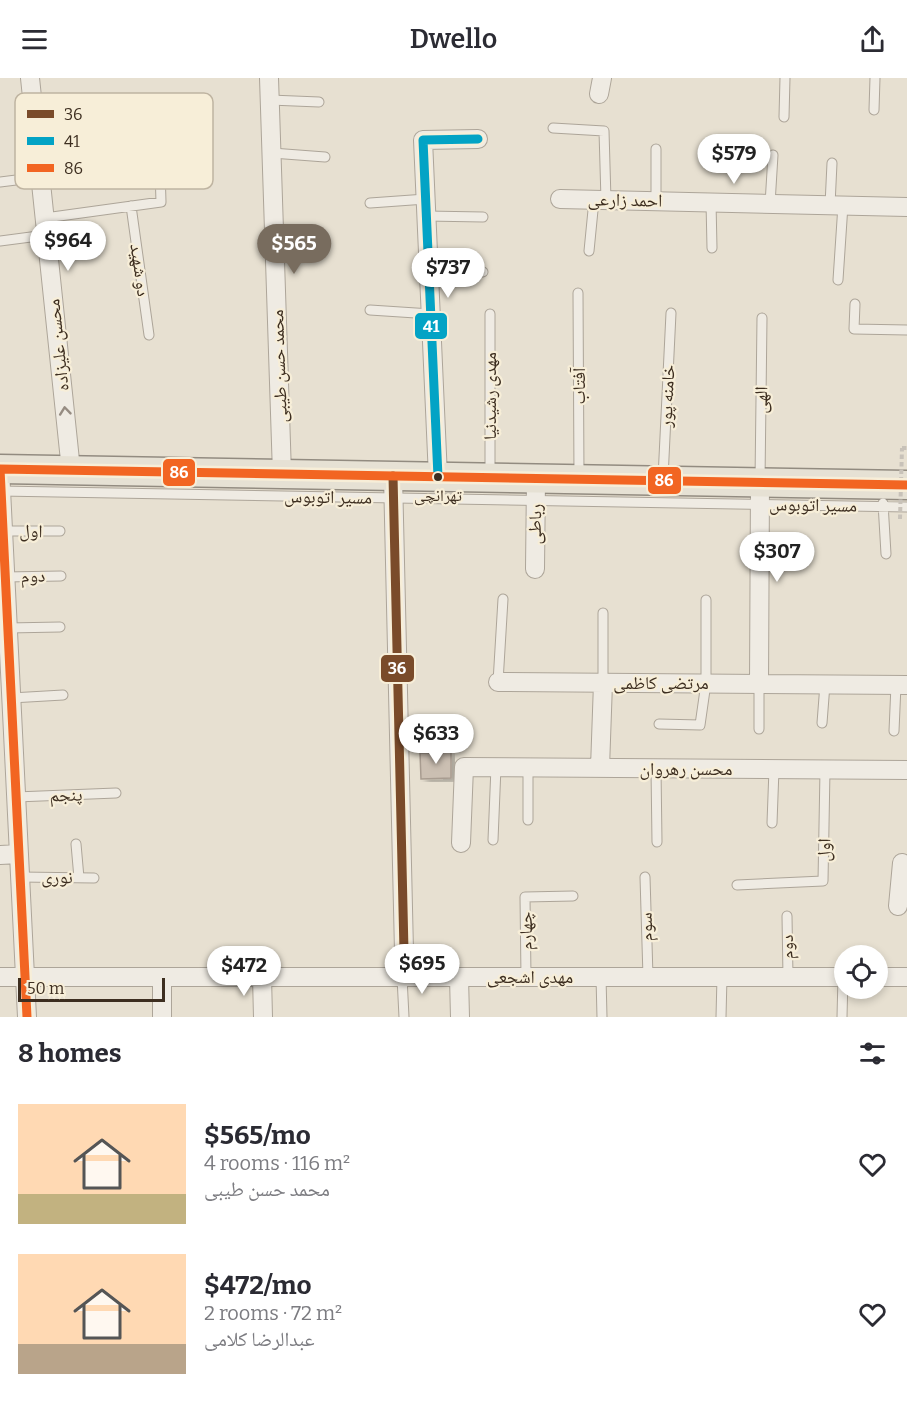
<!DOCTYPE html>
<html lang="en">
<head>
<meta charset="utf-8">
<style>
	body { margin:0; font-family:Bitter,"Noto Naskh Arabic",serif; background:#f7f7f7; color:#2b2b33; height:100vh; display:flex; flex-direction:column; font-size:22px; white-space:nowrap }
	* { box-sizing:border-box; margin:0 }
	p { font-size:20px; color:#7c7c81 }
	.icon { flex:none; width:33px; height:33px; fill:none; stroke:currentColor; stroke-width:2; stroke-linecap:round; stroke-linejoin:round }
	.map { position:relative; height:939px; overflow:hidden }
	.details { display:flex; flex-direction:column; background:#fff; flex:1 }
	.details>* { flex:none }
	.tools { position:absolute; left:834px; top:867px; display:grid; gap:12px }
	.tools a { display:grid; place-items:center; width:54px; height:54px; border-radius:50%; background:#fff; box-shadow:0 3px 9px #0003; font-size:30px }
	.scale { position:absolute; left:18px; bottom:15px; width:147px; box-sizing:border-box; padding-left:6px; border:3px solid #3d2e20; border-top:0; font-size:16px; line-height:21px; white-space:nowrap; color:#3d2e20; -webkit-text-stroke:4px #f7eed8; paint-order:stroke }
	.price { position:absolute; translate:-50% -51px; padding:0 14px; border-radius:21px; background:#fff; color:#222; font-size:20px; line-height:39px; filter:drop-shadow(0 2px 3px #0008) }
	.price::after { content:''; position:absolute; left:50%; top:36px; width:18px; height:14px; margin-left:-9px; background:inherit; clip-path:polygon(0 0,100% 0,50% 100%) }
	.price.current { background:#786c5e; color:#fff }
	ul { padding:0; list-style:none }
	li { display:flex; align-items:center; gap:18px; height:150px; padding:0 18px }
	li span { display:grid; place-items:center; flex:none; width:168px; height:120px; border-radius:0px; color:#555 }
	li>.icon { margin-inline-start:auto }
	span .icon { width:72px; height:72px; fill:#fffc; stroke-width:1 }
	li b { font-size:26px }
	h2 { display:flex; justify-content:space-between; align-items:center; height:72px; padding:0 18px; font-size:26px }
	header { display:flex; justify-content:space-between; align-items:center; height:78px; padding:0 18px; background:#fff; font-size:27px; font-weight:600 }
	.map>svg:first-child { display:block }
	.building { fill:#cbbfb2; stroke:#a89c90; stroke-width:1.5; filter:url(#shadow) }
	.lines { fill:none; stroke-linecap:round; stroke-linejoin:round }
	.lane-casing { stroke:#ada599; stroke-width:11 }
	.street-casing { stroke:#ada599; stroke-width:20 }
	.primary-casing { stroke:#928b80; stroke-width:31 }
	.path { stroke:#c8c2b9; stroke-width:4; stroke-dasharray:4.5 3; stroke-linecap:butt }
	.lane { stroke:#efebe3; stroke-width:9 }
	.street { stroke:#efebe3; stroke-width:18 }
	.primary { stroke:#e6e1d4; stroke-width:28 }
	.path-bridge { stroke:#c8c2b9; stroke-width:4; stroke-dasharray:4.5 3; stroke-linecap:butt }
	.bus-1-casing { stroke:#f7eed8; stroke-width:14 }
	.bus-2-casing { stroke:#f7eed8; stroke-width:14 }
	.bus-3-casing { stroke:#f7eed8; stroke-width:14 }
	.bus-1 { stroke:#7a4b2a; stroke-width:9 }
	.bus-2 { stroke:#03a3c5; stroke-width:9 }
	.bus-3 { stroke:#f26522; stroke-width:9 }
	.oneway { stroke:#968c82 }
	.bus-dot { fill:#3d2e20; stroke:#f7eed8; stroke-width:2 }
	.labels { text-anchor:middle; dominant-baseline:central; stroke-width:4.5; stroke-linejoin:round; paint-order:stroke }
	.bus-label { font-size:16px; fill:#3d2e20; stroke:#f7eed8 }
	.street-label { font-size:18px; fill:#3d2e20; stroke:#f7eed8 }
	.key { fill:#f7eed8; stroke:#bfb4a1; stroke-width:1.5 }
	.key-label { font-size:16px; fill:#3d2e20 }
	.line-badge { stroke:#f7eed8; stroke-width:2 }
	.badge-label { font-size:16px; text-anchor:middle; font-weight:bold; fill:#fff }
</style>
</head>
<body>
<header><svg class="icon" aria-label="menu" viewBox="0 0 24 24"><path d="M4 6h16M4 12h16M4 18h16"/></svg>Dwello<svg class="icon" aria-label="share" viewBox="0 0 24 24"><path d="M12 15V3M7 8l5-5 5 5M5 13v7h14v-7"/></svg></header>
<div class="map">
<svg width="907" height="939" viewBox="0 0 907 939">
	<defs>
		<filter id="shadow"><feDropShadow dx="6" dy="4" stdDeviation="3" flood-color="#0004"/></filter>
	</defs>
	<rect width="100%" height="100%" fill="#e7e0d1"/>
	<path class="building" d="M451 674V700L421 701 420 675Z"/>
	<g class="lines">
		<g class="lane-casing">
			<path id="lane" d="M270 22 319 24
				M874 32 875 0
				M784 39 785 0
				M35 50 147 34
				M553 50 604 53 606 122
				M656 71V123
				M272 75 325 79
				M0 104 40 99
				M711 124 712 170
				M370 125 426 121
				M770 126 773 77
				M830 127 832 85
				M131 128 149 257
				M426 138 483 139
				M45 140 161 124 160 92
				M0 163 46 157
				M589 173 594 122
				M429 191 483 194
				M838 202 843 127
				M578 215 579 399
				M855 226 854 251 907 252
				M370 232 431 236
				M490 236V398
				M663 400 671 235
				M760 402 762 240
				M0 413 907 429
				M883 425 886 476
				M3 453H60
				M5 499 61 498
				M603 535V605
				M8 550 60 549
				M498 604 503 521
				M759 606V651
				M11 620 63 617
				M822 645 825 606
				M659 646 700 647 706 605V522
				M894 653 896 607
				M528 690V742
				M656 691 657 764
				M16 719 116 715
				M772 745 774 691
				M493 762 496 689
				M76 766 79 800
				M20 799 94 800
				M645 799 648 899
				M737 807 823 803 825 692
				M787 838 788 899
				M402 899 404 939
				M526 899 525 819 573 818
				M601 899 602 939
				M721 939 722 899
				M842 939 843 899"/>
		</g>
		<g class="street-casing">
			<path id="street" d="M30 0 71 392
				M269 0 282 396
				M599 16 602 0
				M560 121 907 129
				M0 391 27 939
				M393 398 404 873
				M438 399 423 62 478 61
				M535 491 536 401
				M498 604 907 607
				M759 606 760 404
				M600 690 603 605
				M461 765 464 689 907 692
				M0 777 19 776
				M898 828 902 785
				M0 899H844
				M162 899V939
				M262 899 263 939
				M459 899 460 939
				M878 899H907"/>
		</g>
		<g class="primary-casing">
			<path id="primary" d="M0 391 907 407"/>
		</g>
		<path class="path" d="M902 370H907"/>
		<use href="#lane" class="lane"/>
		<use href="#street" class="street"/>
		<use href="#primary" class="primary"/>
		<path class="path-bridge" d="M900 441 902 370"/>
		<g class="bus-1-casing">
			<path id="bus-1" d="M393 398 404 873"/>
		</g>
		<g class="bus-2-casing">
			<path id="bus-2" d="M438 399 423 62 478 61"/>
		</g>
		<g class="bus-3-casing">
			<path id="bus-3" d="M27 939 0 391 907 407"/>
		</g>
		<use href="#bus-1" class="bus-1"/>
		<use href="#bus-2" class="bus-2"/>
		<use href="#bus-3" class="bus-3"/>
	</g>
	<defs><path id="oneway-chevron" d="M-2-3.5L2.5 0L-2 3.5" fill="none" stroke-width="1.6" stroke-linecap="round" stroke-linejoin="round" transform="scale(1.5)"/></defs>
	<use class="oneway" href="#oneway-chevron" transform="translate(65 333) rotate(-96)"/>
	<circle class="bus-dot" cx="438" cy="399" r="5"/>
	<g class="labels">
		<g class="bus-label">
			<text x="438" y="417">تهرانچی</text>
		</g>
		<g class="street-label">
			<text transform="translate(625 122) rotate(1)">احمد زارعی</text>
			<text transform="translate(140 192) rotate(82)">دو شهید</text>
			<text transform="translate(58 267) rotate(-96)">محسن علیزاده</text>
			<text transform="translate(279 288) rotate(-92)">محمد حسن طیبی</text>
			<text transform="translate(579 308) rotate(-90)">آفتاب</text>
			<text transform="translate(490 318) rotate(-90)">مهدی رشیدنیا</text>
			<text transform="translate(667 318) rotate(-87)">خامنه پور</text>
			<text transform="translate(761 322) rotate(-89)">الهی</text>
			<text transform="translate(328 419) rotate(1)">مسیر اتوبوس</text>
			<text transform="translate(813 427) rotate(1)">مسیر اتوبوس</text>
			<text transform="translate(535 446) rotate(-89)">رباطی</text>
			<text transform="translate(31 453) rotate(1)">اول</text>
			<text transform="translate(33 498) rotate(-2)">دوم</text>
			<text x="661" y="605">مرتضی کاظمی</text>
			<text x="686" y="691">محسن رهروان</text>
			<text transform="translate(66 717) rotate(-2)">پنجم</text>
			<text transform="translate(824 772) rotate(-89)">اول</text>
			<text transform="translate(57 799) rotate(1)">نوری</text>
			<text transform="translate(646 849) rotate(-92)">سوم</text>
			<text transform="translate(526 853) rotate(-91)">چهارم</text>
			<text transform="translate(787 869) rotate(-91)">دوم</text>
			<text x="530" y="899">مهدی اشجعی</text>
		</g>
	</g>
	<rect x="15" y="15" width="198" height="96" rx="9" class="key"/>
	<rect x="27" y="32" width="27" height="8" fill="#7a4b2a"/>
	<rect x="27" y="59" width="27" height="8" fill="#03a3c5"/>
	<rect x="27" y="86" width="27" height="8" fill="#f26522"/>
	<g class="key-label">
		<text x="64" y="42">36</text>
		<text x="64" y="69">41</text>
		<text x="64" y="96">86</text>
	</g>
	<g class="line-badge">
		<rect x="414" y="234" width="34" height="28" rx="6" fill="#03a3c5"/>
		<rect x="162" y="380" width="34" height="29" rx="6" fill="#f26522"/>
		<rect x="647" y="388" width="35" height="29" rx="6" fill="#f26522"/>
		<rect x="380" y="576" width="35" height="29" rx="6" fill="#7a4b2a"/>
	</g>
	<g class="badge-label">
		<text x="431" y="254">41</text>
		<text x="179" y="400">86</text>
		<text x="664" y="408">86</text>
		<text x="397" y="596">36</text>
	</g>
</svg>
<div class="tools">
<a><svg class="icon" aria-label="locate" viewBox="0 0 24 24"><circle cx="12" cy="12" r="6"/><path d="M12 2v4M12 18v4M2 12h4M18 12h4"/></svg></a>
</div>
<div class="scale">50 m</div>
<b class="price" style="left:734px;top:107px">$579</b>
<b class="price" style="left:68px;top:194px">$964</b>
<b class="price current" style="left:294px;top:197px">$565</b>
<b class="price" style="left:448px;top:221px">$737</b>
<b class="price" style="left:777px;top:505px">$307</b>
<b class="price" style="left:436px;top:687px">$633</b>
<b class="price" style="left:422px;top:917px">$695</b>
<b class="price" style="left:244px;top:919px">$472</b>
</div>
<section class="details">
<h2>8 homes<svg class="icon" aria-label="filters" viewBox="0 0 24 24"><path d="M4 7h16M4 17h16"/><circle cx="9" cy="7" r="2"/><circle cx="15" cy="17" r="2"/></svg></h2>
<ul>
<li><span style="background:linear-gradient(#ffd9b3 75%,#c2b280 0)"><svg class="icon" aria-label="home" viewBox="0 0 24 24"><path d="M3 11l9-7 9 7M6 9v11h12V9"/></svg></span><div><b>$565/mo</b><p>4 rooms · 116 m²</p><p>محمد حسن طیبی</p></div><svg class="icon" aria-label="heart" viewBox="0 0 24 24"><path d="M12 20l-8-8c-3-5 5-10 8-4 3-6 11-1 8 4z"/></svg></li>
<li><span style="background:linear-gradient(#ffd9b3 75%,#b9a48a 0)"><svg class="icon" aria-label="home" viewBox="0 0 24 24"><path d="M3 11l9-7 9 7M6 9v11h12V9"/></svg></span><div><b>$472/mo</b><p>2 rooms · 72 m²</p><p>عبدالرضا کلامی</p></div><svg class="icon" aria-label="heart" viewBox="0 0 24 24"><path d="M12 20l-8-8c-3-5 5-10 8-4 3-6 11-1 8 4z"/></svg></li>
</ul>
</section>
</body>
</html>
